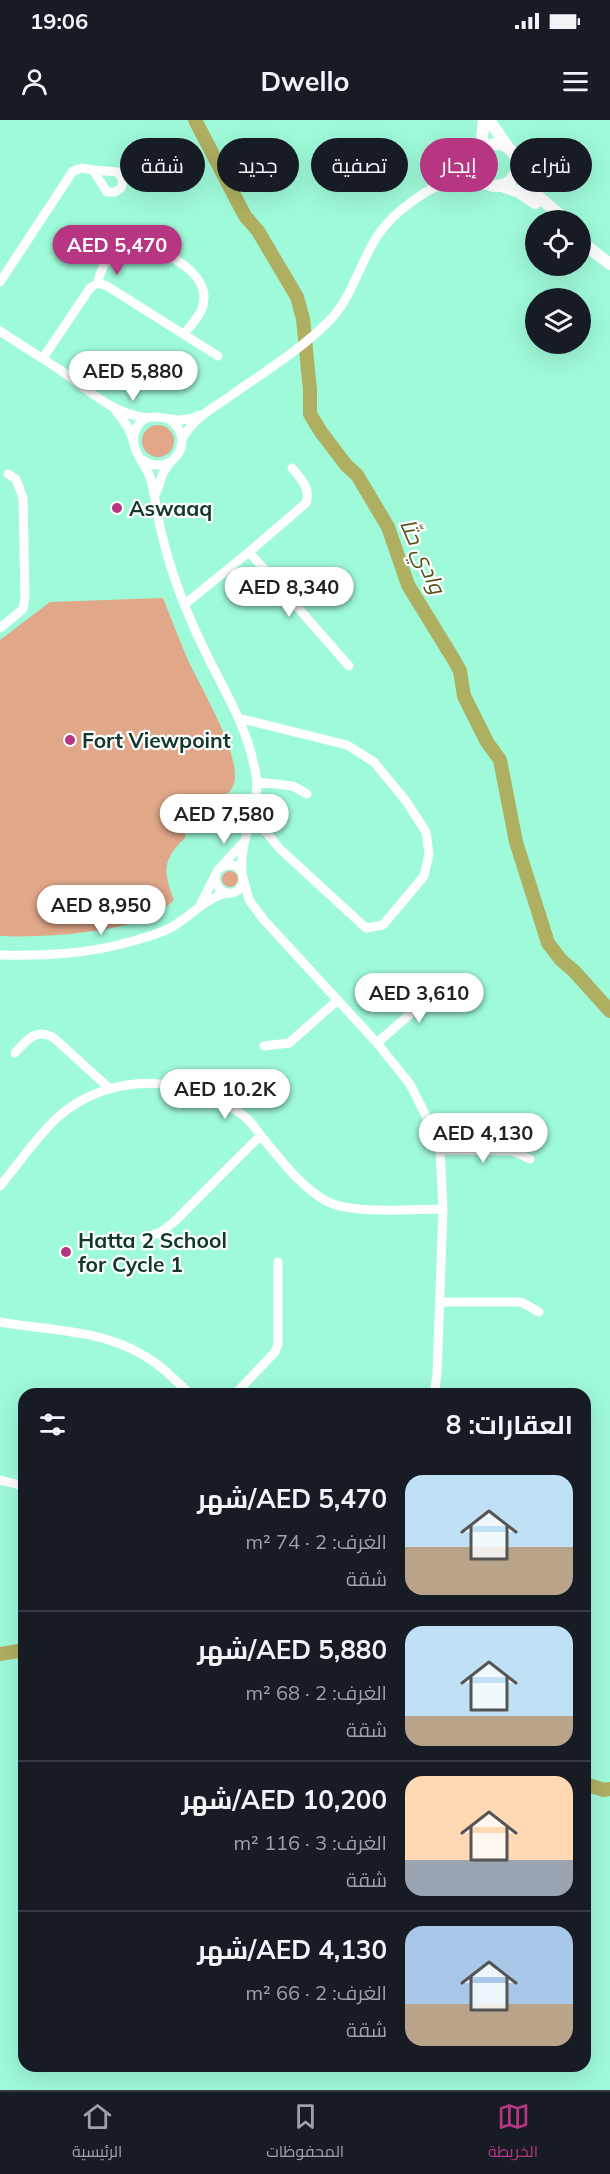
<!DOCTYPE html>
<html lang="ar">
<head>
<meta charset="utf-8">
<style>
	body { margin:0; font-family:Mulish,Cairo,sans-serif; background:#20242c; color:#f1f3f6; direction:rtl; height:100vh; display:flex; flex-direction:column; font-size:22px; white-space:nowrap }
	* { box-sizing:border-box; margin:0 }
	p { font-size:20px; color:#9ea1a6 }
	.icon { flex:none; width:33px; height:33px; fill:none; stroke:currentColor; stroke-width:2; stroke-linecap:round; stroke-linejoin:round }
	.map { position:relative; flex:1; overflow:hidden; direction:ltr }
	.side { position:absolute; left:18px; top:1268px; width:573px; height:684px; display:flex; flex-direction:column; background:#171b24; border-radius:18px; box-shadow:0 6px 24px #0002; direction:rtl }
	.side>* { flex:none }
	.banner { position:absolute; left:18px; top:18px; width:574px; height:54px; direction:rtl; display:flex; gap:12px }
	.controls { position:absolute; left:525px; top:90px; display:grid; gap:12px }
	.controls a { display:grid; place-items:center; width:66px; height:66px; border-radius:50%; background:#171b24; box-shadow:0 6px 24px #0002; font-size:30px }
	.price { position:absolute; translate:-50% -51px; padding:0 14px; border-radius:21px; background:#fff; color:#222; font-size:20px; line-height:39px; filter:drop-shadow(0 2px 3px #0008) }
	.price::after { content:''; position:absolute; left:50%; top:36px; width:18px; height:14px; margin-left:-9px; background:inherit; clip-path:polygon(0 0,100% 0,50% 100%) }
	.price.active { background:#b73681; color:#fff }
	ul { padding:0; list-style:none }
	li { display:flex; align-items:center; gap:18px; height:150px; padding:0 18px }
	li+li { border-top:2px solid #363941 }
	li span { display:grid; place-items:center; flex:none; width:168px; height:120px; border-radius:18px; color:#555 }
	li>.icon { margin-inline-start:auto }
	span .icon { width:72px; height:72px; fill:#fffc; stroke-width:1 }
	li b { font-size:26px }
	h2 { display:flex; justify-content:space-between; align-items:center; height:72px; padding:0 18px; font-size:26px }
	.tag { padding:0 21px; border-radius:27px; background:#171b24; box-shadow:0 6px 24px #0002; font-size:21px; line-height:54px }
	.tag.active { background:#b73681; color:#fff }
	.status { display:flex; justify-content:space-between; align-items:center; height:42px; padding:0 30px; background:#171b24; direction:ltr }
	.status svg { height:16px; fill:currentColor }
	header { display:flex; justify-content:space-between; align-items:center; height:78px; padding:0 18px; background:#171b24; font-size:27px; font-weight:700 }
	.tab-bar { display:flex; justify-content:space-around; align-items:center; height:84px; border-top:2px solid #363941; background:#171b24; font-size:16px; color:#9ea1a6 }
	.tab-bar a { display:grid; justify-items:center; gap:3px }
	.tab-bar .active { color:#b73681 }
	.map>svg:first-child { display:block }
	.green { fill:#e0a788 }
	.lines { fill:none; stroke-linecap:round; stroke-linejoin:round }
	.river { stroke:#aeaf60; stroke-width:14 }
	.minor { stroke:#fff; stroke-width:9 }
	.secondary { stroke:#fff; stroke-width:12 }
	.poi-dot { fill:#b73681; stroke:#fff; stroke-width:2 }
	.labels { text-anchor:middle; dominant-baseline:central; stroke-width:4.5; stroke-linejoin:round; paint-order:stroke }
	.poi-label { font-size:21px; font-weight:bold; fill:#11382c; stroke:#fff; text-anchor:start }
	.water-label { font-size:22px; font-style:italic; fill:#535318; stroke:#fff }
</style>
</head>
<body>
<div class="status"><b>19:06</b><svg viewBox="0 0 49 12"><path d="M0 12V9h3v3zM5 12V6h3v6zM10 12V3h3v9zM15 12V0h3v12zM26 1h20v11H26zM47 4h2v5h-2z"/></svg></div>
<header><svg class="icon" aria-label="menu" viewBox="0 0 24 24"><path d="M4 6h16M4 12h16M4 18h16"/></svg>Dwello<svg class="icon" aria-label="person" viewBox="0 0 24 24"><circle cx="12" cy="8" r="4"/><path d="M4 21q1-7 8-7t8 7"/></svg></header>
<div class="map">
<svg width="610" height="1970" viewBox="0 0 610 1970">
	<rect width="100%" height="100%" fill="#9ffad9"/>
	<path class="green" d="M142 321a16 16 0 1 1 32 0a16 16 0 1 1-32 0Z
		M163 478C171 498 179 519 187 538 199 565 245 640 233 666 224 689 190 663 185 718 162 739 163 752 174 780 168 785 162 791 156 794 121 813 40 818 0 816V520L50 482Z
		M222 759a8 8 0 1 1 16 0a8 8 0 1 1-16 0Z"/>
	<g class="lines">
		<path class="river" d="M195 0 245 96 258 111 297 177 303 199 310 270V294L321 312 346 345 357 355 388 407 408 465 454 540 460 551 464 576 487 622 500 640 516 722 548 823 561 840 574 851 610 891
			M0 1534 24 1530
			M585 1664 604 1670 610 1669"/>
		<path class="minor" d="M93 50 118 52 123 61 121 68 115 72H107Z
			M448 62 466 44 475 39
			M0 162 73 51 82 48 93 50
			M98 163C99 153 112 125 120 118 125 115 130 116 135 117 160 132 218 152 201 191 197 199 190 207 184 214
			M0 211C21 225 42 238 63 252 90 271 114 295 148 298
			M43 238 90 168 98 163 107 166 218 236
			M116 291 128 307 133 320
			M200 295C193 298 186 300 178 300 162 299 144 289 135 311 129 329 144 342 150 357 154 369 155 380 157 392 166 440 183 486 204 529 220 563 241 596 251 633 253 642 257 654 257 664 256 695 239 722 242 753
			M182 319C194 297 214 288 233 274 266 251 303 228 331 199 353 175 360 142 378 115 387 102 401 89 414 80 434 65 457 56 482 62
			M143 340C171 359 199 320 169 299
			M156 373 163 353 170 343
			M249 432 349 546
			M185 484 249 432 306 383C311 368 301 359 292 348
			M0 508 23 489 25 477 23 378 16 359 8 354
			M238 598 347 625 374 642 406 681 426 712 429 734 424 756 383 805 366 808 280 729 252 695
			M257 662 293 666 307 674
			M215 759C217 766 220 772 227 773 250 776 248 736 222 747
			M244 761 249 780 264 800 377 923 410 964 429 1002 440 1030 443 1089 437 1255 434 1274
			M201 783 218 750 242 724
			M0 835C46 836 89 834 133 821 146 817 160 814 172 807 191 796 204 779 226 773
			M377 923 434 873 451 868
			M264 926 289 923 338 880
			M15 933C27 920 36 907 54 918L109 968
			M440 1030 512 1031 530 1039
			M0 1066C18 1044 39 1014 59 996 112 951 191 954 244 996 251 1001 256 1010 262 1017 280 1039 301 1067 326 1081 354 1095 411 1089 443 1089
			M144 1118 161 1112 175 1101 260 1016
			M440 1182H521L539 1192
			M0 1202C49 1211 99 1209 143 1235 161 1245 175 1260 190 1274
			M235 1274 275 1232 278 1224V1142
			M0 1360 24 1366"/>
		<path class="secondary" d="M489 0 507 26
			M475 45a21 21 0 1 1 42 0a21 21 0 1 1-42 0Z
			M481 29 484 0
			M516 51 526 66 566 100
			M502 66 519 72 535 83
			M580 121 610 144"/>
	</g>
	<g class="poi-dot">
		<circle cx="117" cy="388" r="6"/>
		<circle cx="70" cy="620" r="6"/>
		<circle cx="66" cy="1132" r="6"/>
	</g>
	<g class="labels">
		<g class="poi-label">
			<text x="129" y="388">Aswaaq</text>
			<text x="82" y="620">Fort Viewpoint</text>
			<text x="78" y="1120">Hatta 2 School<tspan x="78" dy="24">for Cycle 1</tspan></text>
		</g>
		<g class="water-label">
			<text transform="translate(423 436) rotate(66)">وادي حتّا</text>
		</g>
	</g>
</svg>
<div class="controls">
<a><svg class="icon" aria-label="locate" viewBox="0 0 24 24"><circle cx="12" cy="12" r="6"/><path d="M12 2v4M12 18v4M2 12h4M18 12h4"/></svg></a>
<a><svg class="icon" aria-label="layers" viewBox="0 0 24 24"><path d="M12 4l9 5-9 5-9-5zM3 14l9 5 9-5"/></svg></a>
</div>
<b class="price active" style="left:117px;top:156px">AED 5,470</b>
<b class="price" style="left:133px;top:282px">AED 5,880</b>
<b class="price" style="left:289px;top:498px">AED 8,340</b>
<b class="price" style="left:224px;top:725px">AED 7,580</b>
<b class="price" style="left:101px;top:816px">AED 8,950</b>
<b class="price" style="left:419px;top:904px">AED 3,610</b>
<b class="price" style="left:225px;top:1000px">AED 10.2K</b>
<b class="price" style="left:483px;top:1044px">AED 4,130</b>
<div class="banner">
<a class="tag">شراء</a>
<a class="tag active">إيجار</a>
<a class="tag">تصفية</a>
<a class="tag">جديد</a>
<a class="tag">شقة</a>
</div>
<section class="side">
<h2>العقارات: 8<svg class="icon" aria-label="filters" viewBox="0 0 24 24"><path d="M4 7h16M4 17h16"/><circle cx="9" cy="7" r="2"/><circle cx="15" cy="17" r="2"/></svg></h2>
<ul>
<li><span style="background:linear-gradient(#bfe0f5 60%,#b9a48a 0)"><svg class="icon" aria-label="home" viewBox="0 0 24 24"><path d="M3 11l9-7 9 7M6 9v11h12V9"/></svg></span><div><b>AED 5,470/شهر</b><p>الغرف: 2 · 74 m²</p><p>شقة</p></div></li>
<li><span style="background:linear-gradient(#bfe0f5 75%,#b9a48a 0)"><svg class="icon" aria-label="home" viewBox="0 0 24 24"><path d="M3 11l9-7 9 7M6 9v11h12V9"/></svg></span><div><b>AED 5,880/شهر</b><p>الغرف: 2 · 68 m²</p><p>شقة</p></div></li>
<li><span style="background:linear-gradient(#ffd9b3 70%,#9aa5b1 0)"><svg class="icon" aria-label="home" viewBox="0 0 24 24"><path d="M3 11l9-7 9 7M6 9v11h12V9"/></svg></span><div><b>AED 10,200/شهر</b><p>الغرف: 3 · 116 m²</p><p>شقة</p></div></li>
<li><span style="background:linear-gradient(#a9c7e8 65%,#b9a48a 0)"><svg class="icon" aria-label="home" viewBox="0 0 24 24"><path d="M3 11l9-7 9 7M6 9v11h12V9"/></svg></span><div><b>AED 4,130/شهر</b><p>الغرف: 2 · 66 m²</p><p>شقة</p></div></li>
</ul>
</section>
</div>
<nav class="tab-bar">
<a class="active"><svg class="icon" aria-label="map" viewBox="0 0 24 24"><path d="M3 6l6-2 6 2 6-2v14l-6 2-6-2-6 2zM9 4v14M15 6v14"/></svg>الخريطة</a>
<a><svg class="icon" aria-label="saved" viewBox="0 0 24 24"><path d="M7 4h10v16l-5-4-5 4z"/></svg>المحفوظات</a>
<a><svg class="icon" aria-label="home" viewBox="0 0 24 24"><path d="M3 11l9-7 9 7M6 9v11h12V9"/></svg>الرئيسية</a>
</nav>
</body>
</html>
